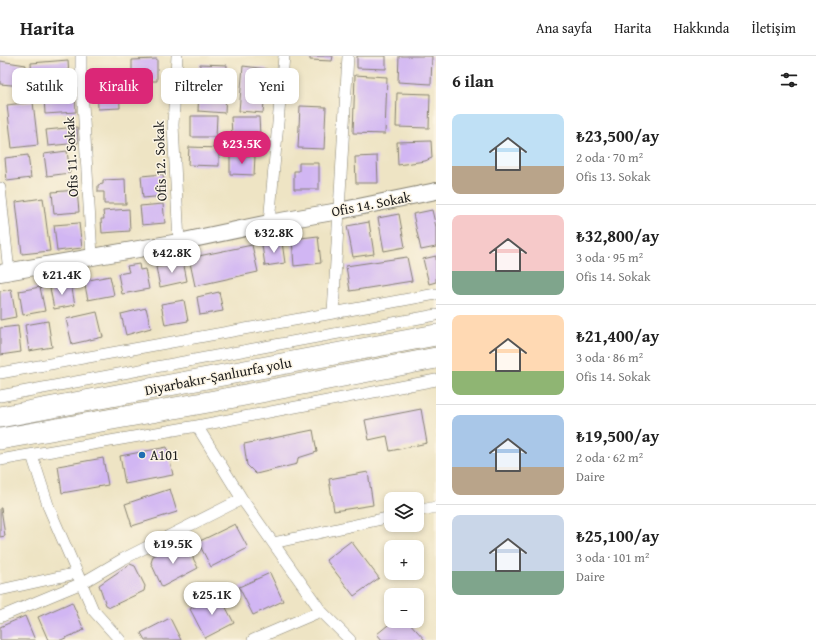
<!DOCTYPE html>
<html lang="tr">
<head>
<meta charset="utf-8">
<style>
	body { margin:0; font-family:"Gentium Book Plus",serif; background:#f2f2f2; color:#222; height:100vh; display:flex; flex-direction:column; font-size:15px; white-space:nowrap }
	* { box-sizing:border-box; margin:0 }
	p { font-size:13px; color:#767676 }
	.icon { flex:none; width:22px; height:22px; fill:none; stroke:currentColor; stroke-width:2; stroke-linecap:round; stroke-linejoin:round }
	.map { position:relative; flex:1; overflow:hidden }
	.details { display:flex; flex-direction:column; background:#fff; width:380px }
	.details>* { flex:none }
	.hud { position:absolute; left:12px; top:12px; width:364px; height:36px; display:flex; gap:8px }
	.buttons { position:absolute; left:384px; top:436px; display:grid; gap:8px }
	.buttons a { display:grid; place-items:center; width:40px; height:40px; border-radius:8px; background:#fff; box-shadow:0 2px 6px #0003; font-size:20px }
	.price { position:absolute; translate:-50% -34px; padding:0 9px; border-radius:14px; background:#fff; color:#222; font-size:13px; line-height:26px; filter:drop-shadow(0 1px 2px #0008) }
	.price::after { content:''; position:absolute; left:50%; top:24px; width:12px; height:9px; margin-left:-6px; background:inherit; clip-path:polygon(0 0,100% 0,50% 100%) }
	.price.on { background:#db2777; color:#fff }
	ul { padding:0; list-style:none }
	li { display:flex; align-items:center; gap:12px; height:100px; padding:0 16px }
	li+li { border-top:1px solid #e0e0e0 }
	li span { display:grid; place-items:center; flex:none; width:112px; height:80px; border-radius:8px; color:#555 }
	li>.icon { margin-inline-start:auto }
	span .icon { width:48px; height:48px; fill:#fffc; stroke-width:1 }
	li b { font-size:17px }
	h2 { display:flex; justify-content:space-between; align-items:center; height:48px; padding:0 16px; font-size:17px }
	.pill { padding:0 14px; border-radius:8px; background:#fff; box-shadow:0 2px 6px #0003; font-size:14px; line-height:36px }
	.pill.on { background:#db2777; color:#fff }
	header { display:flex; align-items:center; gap:24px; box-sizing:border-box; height:56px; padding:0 20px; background:#fff; border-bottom:1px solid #e0e0e0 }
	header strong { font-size:19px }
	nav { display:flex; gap:22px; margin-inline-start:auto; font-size:14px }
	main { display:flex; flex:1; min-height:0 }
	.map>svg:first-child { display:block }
	.building { fill:#d1b6f3 }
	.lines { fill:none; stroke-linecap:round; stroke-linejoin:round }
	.street-casing { stroke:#858070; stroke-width:12 }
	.secondary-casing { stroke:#858070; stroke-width:18 }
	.highway-casing { stroke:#858070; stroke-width:22 }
	.street { stroke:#fff; stroke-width:11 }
	.secondary { stroke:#fff; stroke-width:16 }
	.highway { stroke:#fff; stroke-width:21 }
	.poi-dot { fill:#1f6fb2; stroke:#fcf5e5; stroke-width:1.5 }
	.labels { text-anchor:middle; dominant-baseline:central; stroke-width:3; stroke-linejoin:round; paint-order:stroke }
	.street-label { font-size:14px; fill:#1c1c1c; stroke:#fcf5e5 }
	.poi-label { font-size:14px; fill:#1c1c1c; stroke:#fcf5e5; text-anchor:start }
</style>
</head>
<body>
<header>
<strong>Harita</strong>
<nav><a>Ana sayfa</a><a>Harita</a><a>Hakkında</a><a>İletişim</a></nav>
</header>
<main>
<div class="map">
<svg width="436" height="584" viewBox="0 0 436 584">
	<rect width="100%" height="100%" fill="#fcf5e5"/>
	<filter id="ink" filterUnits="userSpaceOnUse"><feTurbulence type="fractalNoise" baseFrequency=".025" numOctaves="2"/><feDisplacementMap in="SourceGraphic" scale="8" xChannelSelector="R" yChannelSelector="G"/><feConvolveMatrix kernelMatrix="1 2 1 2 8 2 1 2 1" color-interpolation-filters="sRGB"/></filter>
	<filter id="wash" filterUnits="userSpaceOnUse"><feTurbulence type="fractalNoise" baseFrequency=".012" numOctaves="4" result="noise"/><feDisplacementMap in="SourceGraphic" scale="16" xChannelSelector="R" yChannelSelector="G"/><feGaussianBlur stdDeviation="0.9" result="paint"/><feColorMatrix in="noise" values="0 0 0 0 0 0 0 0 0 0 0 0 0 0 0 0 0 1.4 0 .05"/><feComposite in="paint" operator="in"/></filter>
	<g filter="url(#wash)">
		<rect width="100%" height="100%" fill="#eee4c4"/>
		<g id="blocks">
			<path class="building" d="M310 0H333L332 5 310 4Z
				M357 0H386V13L357 12Z
				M399 0H432L431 28 398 26Z
				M157 3V25H132V4Z
				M68 4 69 22 32 24 31 7Z
				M0 5 26 9 23 30 0 28Z
				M200 8 227 9 225 57 198 55Z
				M243 10 267 13 263 57 239 55Z
				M355 19 387 21 385 78 353 77Z
				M119 26 120 52 98 53 97 27Z
				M397 37 430 38 429 72 396 71Z
				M75 38 76 56 45 58 44 40Z
				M33 46 38 89 12 92 7 49Z
				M300 50 326 51 324 93 298 92Z
				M191 60H217L216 81H191Z
				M231 61H259L260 79 232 80Z
				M77 71 78 87 48 90 46 74Z
				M431 85 432 102 425 105 398 109 397 86Z
				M189 91 219 92V110L188 109Z
				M67 95 70 117 47 120 44 98Z
				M28 99 31 122 7 125 5 102Z
				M230 99 255 100 254 119 230 118Z
				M377 100 378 127H356L355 101Z
				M299 107H319V133H294V115H299Z
				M163 118 165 140 143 142 141 120Z
				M125 123 126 148H104V136H98V129L103 128V124Z
				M77 134 79 156 54 158 52 136Z
				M43 142 50 195 22 198 16 146Z
				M163 148 165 167 142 169 140 150Z
				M129 153 130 175 102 177 101 163H104L103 155Z
				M432 154 436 171V191L421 194 413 158Z
				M399 158 405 191 384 195 378 162Z
				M369 166 374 198 353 201 347 170Z
				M79 167 82 192 57 195 54 169Z
				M318 180 321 207 294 210 292 183Z
				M282 186 285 207 265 210 262 189Z
				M252 189 258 216 195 230 189 202Z
				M436 200V226L429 228 423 203Z
				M407 201 412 225 350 235 346 210Z
				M183 205 187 225 160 231 156 211Z
				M139 208 140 214 145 213 149 233 122 238 118 218 129 216 127 210Z
				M110 220 114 239 88 244 84 225Z
				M71 228 75 249 54 253 50 232Z
				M40 231 45 255 23 259 19 235Z
				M11 233 16 261 0 264V235Z
				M219 236 223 255 200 259 197 241Z
				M184 244 188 265 165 269 161 248Z
				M146 252 151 272 126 279 121 258Z
				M97 256 103 281 72 288 66 263Z
				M48 265 52 291 29 295 25 269Z
				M18 270 21 296 0 299V272Z
				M421 353 427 387 390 395 387 380 369 384 365 364Z
				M313 374 317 396 298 402 297 408 256 418 247 409 244 388Z
				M167 391 173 419 125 428 120 400Z
				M103 402 108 429 62 437 58 410Z
				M368 416 373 449 334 455 329 423Z
				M170 433 177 456 132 470 125 448Z
				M0 452H1L5 480 0 481Z
				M235 468 248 492 211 511 198 486Z
				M351 485 379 522 354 540 326 504Z
				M187 490 198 512 162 531 151 507 153 500 168 493 170 498Z
				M130 508 135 510 145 530 144 535 110 551 106 549 99 529Z
				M270 517 283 545 253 559 239 531Z
				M219 538 234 567 205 582 190 553Z
				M72 546 84 574 61 584H48L38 561Z
				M25 560 35 584H0V571Z
				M170 562 181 584H145L141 577Z
				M393 565H408L425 584H382L377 578Z"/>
		</g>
	</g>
	<g filter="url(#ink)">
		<use href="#blocks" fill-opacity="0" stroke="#858070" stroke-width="1"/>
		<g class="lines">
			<g class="street-casing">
				<path id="street" d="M81 0V14L92 200
					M177 0 173 69 179 186
					M0 132 9 216
					M269 167 284 0
					M333 257 348 0
					M0 317 333 257 436 238
					M0 340 436 259
					M197 370 242 443 321 555 350 584
					M32 399 49 452 93 554 120 584
					M0 404 197 370 436 324
					M417 455 436 451
					M273 487 391 461
					M0 534 77 517
					M0 561 82 527 123 503 242 443
					M253 584 321 555"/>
			</g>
			<g class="secondary-casing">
				<path id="secondary" d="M0 217 179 186 269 167 339 155 436 135"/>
			</g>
			<g class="highway-casing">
				<path id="highway" d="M0 361 436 279
					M0 383 214 345 436 302"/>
			</g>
			<use href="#street" class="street"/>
			<use href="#secondary" class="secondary"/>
			<use href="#highway" class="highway"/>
		</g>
	</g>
	<circle class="poi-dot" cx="142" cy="399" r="4"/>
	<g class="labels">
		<g class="street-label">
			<text transform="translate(71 101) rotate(-93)">Ofis 11. Sokak</text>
			<text transform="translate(160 105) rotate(-92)">Ofis 12. Sokak</text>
			<text transform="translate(371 148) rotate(-11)">Ofis 14. Sokak</text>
			<text transform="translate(218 320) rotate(-11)">Diyarbakır-Şanlıurfa yolu</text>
		</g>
		<g class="poi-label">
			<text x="150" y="399">A101</text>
		</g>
	</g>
</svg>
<div class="buttons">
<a><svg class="icon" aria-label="layers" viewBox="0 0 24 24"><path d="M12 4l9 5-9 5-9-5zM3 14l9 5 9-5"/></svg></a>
<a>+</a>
<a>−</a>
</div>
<b class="price on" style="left:242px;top:109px">₺23.5K</b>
<b class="price" style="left:274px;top:198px">₺32.8K</b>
<b class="price" style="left:172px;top:218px">₺42.8K</b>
<b class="price" style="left:62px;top:240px">₺21.4K</b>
<b class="price" style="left:173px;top:509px">₺19.5K</b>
<b class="price" style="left:212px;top:560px">₺25.1K</b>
<div class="hud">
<a class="pill">Satılık</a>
<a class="pill on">Kiralık</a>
<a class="pill">Filtreler</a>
<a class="pill">Yeni</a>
</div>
</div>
<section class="details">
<h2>6 ilan<svg class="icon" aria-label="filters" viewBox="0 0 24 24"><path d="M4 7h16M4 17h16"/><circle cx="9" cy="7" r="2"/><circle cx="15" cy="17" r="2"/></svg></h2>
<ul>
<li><span style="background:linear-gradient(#bfe0f5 65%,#b9a48a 0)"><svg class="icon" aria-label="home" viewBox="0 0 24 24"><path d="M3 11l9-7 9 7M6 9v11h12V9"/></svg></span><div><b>₺23,500/ay</b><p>2 oda · 70 m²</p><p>Ofis 13. Sokak</p></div></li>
<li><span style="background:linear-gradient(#f6c9c9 70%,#7fa58c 0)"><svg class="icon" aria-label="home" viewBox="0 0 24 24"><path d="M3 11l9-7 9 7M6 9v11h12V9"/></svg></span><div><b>₺32,800/ay</b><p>3 oda · 95 m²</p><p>Ofis 14. Sokak</p></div></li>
<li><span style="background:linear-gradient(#ffd9b3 70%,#8fb573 0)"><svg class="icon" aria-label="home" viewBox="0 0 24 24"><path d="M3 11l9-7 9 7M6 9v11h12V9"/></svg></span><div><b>₺21,400/ay</b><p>3 oda · 86 m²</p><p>Ofis 14. Sokak</p></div></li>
<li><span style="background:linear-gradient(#a9c7e8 65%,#b9a48a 0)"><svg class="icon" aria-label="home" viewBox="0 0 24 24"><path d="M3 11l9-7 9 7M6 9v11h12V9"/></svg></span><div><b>₺19,500/ay</b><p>2 oda · 62 m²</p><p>Daire</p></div></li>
<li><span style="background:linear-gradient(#c9d6e8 70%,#7fa58c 0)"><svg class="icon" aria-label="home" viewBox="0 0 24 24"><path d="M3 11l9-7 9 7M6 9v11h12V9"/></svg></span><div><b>₺25,100/ay</b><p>3 oda · 101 m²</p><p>Daire</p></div></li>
</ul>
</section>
</main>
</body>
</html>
